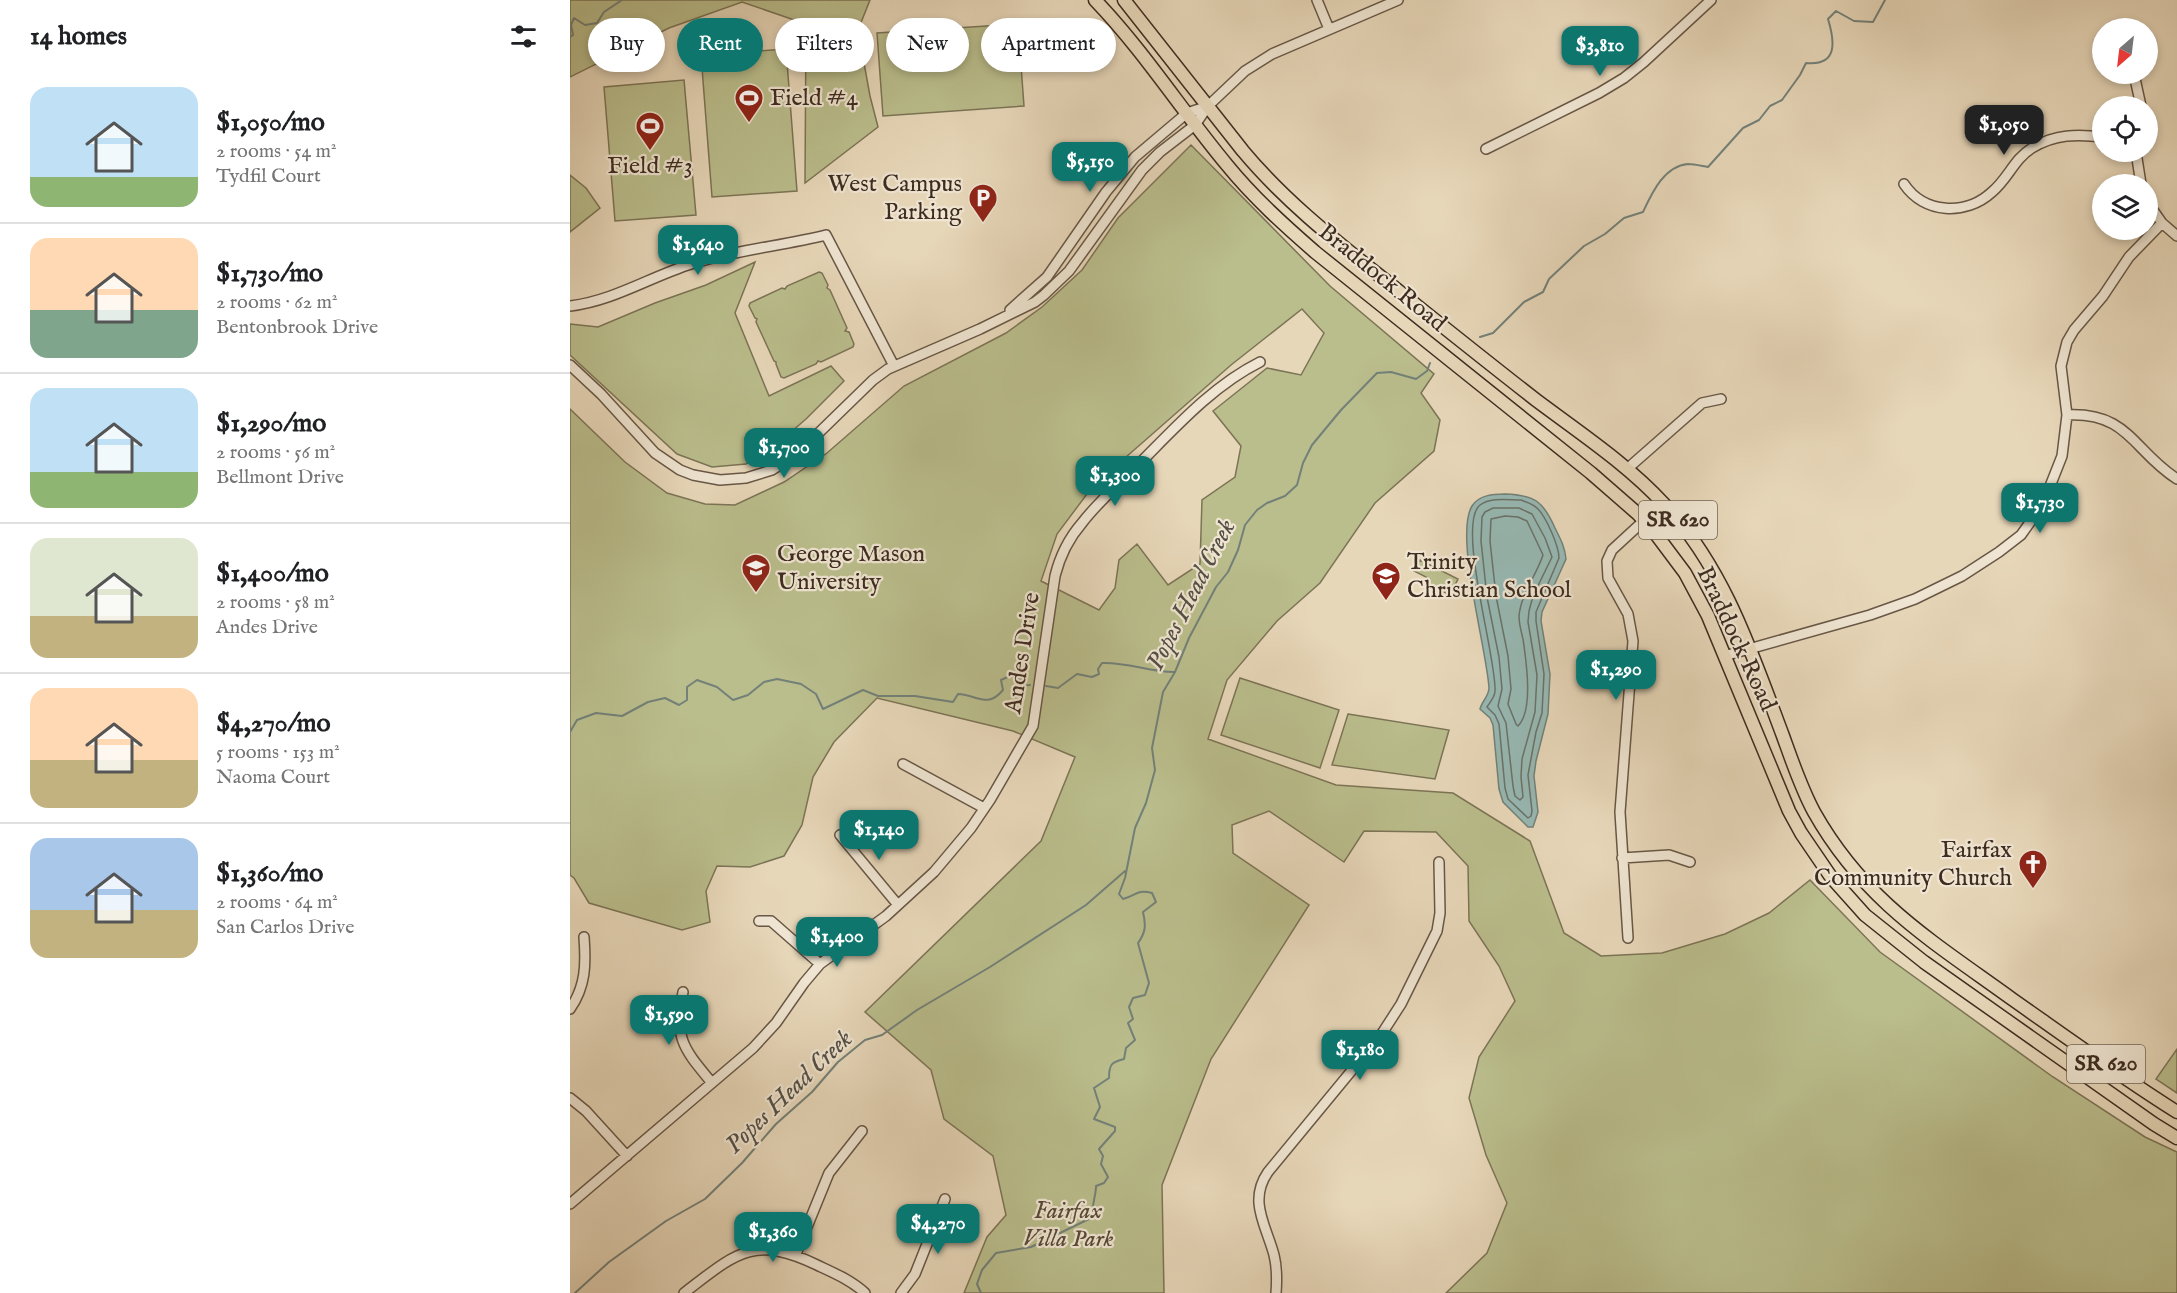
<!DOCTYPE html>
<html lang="en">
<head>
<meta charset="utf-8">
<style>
	body { margin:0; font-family:"IM FELL English",serif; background:#f6f6f6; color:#202124; height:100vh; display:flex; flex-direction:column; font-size:22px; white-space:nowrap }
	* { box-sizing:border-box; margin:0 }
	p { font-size:20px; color:#757577 }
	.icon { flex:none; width:33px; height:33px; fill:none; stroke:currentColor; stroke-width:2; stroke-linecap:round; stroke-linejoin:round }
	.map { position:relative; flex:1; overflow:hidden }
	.details { display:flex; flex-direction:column; background:#fff; width:570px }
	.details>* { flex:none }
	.top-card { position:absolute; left:18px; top:18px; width:570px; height:54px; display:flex; gap:12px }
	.needle { width:39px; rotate:208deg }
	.fabs { position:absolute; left:1522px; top:18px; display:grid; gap:12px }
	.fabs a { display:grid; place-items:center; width:66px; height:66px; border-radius:50%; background:#fff; box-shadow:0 3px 9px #0003; font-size:30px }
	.price { position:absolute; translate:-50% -51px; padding:0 14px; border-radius:12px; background:#0f766e; color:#fff; font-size:20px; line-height:39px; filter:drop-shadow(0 2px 3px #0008) }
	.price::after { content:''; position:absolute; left:50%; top:36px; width:18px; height:14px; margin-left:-9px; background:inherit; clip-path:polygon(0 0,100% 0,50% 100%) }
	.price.current { background:#222; color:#fff }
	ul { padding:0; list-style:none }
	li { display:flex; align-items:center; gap:18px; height:150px; padding:0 30px }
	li+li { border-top:2px solid #e0e0e0 }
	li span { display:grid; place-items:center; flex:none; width:168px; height:120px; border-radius:18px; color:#555 }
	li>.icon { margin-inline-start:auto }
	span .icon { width:72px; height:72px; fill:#fffc; stroke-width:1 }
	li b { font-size:26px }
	h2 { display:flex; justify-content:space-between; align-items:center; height:72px; padding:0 30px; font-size:26px }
	.chip { padding:0 21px; border-radius:27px; background:#fff; box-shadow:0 3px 9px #0003; font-size:21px; line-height:54px }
	.chip.current { background:#0f766e; color:#fff }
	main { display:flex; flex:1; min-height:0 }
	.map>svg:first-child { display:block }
	.green { fill:#babd8c; stroke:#7c7456; stroke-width:1.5; fill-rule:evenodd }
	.water { fill:#97b9b4; stroke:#738179; stroke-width:1.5 }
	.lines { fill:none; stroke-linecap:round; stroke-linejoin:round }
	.shore { stroke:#6a726a; stroke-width:1.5 }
	.stream { stroke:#738179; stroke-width:2 }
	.minor-casing { stroke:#685746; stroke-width:12 }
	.major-casing { stroke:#3e2c20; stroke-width:15 }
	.minor { stroke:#efe5d2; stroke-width:9 }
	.major { stroke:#e7d7b9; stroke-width:12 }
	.labels { text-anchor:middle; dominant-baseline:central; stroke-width:4.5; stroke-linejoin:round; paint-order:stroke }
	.shield { fill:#efe5d2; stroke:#736455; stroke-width:1.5 }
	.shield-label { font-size:22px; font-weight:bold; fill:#3e2c20 }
	.poi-label { font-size:24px; fill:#3e2c20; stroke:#efe5d2; text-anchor:start }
	.street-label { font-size:24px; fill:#3e2c20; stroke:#efe5d2 }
	.park-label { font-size:24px; font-style:italic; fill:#574936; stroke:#efe5d2 }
	.water-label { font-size:26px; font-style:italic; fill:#544f45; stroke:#efe5d2 }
</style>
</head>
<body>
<main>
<section class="details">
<h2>14 homes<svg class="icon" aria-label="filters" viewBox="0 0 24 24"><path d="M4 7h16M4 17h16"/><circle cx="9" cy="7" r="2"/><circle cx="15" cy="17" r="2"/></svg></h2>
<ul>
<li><span style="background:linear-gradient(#bfe0f5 75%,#8fb573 0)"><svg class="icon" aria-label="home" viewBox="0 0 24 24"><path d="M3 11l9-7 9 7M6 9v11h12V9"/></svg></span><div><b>$1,050/mo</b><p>2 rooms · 54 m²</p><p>Tydfil Court</p></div></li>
<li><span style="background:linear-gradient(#ffd9b3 60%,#7fa58c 0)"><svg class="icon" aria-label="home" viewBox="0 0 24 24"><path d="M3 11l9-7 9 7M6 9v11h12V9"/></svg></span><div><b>$1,730/mo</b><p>2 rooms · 62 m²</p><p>Bentonbrook Drive</p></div></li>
<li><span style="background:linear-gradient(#bfe0f5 70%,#8fb573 0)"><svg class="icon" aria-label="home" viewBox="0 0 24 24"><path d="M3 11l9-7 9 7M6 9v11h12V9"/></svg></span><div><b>$1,290/mo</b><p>2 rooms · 56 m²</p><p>Bellmont Drive</p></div></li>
<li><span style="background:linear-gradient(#dfe7d0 65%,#c2b280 0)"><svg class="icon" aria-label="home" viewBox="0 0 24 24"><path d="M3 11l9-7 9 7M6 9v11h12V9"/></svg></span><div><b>$1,400/mo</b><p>2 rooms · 58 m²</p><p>Andes Drive</p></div></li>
<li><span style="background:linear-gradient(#ffd9b3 60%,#c2b280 0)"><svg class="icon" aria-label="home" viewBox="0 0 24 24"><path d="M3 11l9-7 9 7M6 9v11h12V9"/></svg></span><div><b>$4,270/mo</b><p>5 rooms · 153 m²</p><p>Naoma Court</p></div></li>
<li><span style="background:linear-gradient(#a9c7e8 60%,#c2b280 0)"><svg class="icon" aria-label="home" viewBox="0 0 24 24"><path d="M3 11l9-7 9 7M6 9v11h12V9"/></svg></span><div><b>$1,360/mo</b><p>2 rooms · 64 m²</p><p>San Carlos Drive</p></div></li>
</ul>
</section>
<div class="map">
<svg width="1607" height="1293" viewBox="0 0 1607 1293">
	<rect width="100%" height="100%" fill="#e7d7b9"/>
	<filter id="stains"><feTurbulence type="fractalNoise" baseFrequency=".00333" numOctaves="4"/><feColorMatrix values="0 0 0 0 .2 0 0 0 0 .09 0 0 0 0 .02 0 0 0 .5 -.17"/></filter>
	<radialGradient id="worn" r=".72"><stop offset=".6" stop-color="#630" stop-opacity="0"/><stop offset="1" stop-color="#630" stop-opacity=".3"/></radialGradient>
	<path class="green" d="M0 0H300L288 30 300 96 308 127 235 183 236 24 172 2 99 28 0 77Z
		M448 24 454 106 313 116 307 33Z
		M216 49 227 191 142 197 131 55Z
		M114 80 126 215 45 221 34 87Z
		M621 145 760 286 864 374 851 393 870 420 864 451 805 503 750 583 707 621 657 680 638 739 766 785 883 793 960 841 994 933 1031 956 1092 953 1155 934 1199 913 1240 880 1310 952 1483 1077 1575 1137 1607 1152V1293H876L917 1253 937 1203 916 1155 899 1098 909 1057 945 1001 929 966 899 921 898 866 866 832 794 831 774 862 699 811 662 825 663 853 739 905 641 1059 592 1185 594 1293H394L417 1237 436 1215 423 1156 374 1119 361 1070 295 1012 471 841 505 757 443 731 307 698 264 742 243 777 232 825 214 856 180 867 147 866 136 891 140 922 112 930 19 903 4 878 0 875V409L55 462 97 493 135 504 165 505 214 482 257 453 334 386 436 333 472 307 512 270 548 218ZM732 309 754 333 731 375 697 368 643 411 671 446 665 477 632 500 630 564 598 585 567 544 549 560 545 588 529 610 471 581 487 534 523 486 661 365Z
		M0 175 16 188 30 208 0 232Z
		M185 262 165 313 199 396 261 366 274 381 236 419 206 445 176 464 142 467 107 454 0 355V324L28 327 85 303 136 285Z
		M249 272 252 273 258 285 257 288 260 290 277 328 275 331 279 332 284 344 283 347 251 362 248 361 246 364 214 378 211 377 206 364V362L204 361 186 322 187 319 185 318 179 306 180 303 212 288 215 289 217 286Z
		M850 560 888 579 880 595 858 584 860 579 844 571Z
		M670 678 769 710 750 768 651 735Z
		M778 714 879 730 865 779 762 765Z
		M1607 1049V1093L1586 1079Z"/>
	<path class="water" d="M935 494C965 495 973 501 985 528 990 538 995 547 996 559L972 612 971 621 980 674 978 714 966 761 964 776 968 812 963 827H958L933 802 929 789 923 725 920 718 910 709C912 701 919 696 919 688 917 650 884 535 902 506 909 495 923 494 935 494Z"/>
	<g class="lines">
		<path class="shore" d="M951 500C956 502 964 504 968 509 976 517 989 546 989 558L966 612V621L974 674 972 713 966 732 958 775 962 811 961 816 958 818 938 799 935 788 929 724 925 715 917 707C920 702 925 697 925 691 927 659 886 524 910 505 921 497 938 500 951 500Z
			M923 508H949L962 514 975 538 982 557 963 596 959 611 958 622 967 675 965 712 952 759 951 777 953 797 950 800 945 796 943 786 936 723 928 706 932 689 929 657 917 597 911 541 912 517 915 512Z
			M935 516 948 517 957 521 973 555C966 576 951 594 949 616 949 624 951 631 953 639 956 660 964 710 948 726L946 724 938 704 941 689 938 656 926 596 920 541 921 519Z"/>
		<path class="stream" d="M0 37 3 35 1 25 4 18 15 25 27 23 34 12 52 0
			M910 337 923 333 954 302 973 292 979 279 1014 246 1035 234 1054 218 1073 212C1082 193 1094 166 1118 164 1124 164 1132 166 1138 167L1173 128 1189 120 1200 106 1212 100 1230 75 1236 63C1268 66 1265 42 1258 19L1266 11 1284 21 1303 22 1315 0
			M476 686 488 688 507 674 522 677 529 674 528 669 532 663C558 662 579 672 604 672
			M0 732 7 720 26 713 52 716 78 702 95 698 109 705 117 700V687L127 680 147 687 163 700 178 695 194 682 207 679 231 684 246 694 253 709 293 690 308 696H345L383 702 388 694C408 695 417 709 433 690L431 680 440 676 452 679 451 686 460 685
			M5 1293 39 1262 96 1221 135 1199 172 1163 206 1124 242 1092 268 1062 295 1040 312 1035 347 1010 420 967 516 905 555 871
			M411 1293 407 1284 412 1270 426 1253 461 1247 523 1217C521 1205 526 1197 526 1186L534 1183 538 1177 531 1164 533 1156 529 1149 545 1131V1127L524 1119 530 1107 524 1088 539 1078C539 1065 541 1062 554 1059L556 1048 565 1040 558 1023 563 1019 559 1007 563 998 575 995 579 983 568 943C576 932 576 925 573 912L586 902 582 893C566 889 566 896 553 899L549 894 555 878 565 828 576 803 585 770 582 748 593 692 605 672 619 638 646 587 658 572 668 550 675 525 687 510 697 503 715 496 727 485 733 463 742 445 771 410 807 373 821 372 846 379 857 371 860 363"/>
		<g class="minor-casing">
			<path id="minor" d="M747 0 759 29
				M1564 74 1571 106
				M916 149 1029 93 1054 78 1074 62 1141 0
				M1566 152 1571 184
				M1334 184C1354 214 1396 216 1422 192 1438 179 1444 159 1462 148 1485 134 1507 134 1533 137
				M1578 203 1592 223 1607 236
				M0 306C43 301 80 277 121 264 165 250 212 246 256 235L324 366
				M440 310 477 277 536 192 565 157 617 113 638 106
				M0 365 31 394 85 453 110 470 123 475 150 480 176 478 202 470 227 454 303 380 318 369 410 329 465 302 474 295 499 271 572 170 590 152 625 125 638 106 675 71 702 54 828 0
				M1497 415C1559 412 1563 451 1607 479
				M1057 469 1132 403 1151 399
				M1154 656 1300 615 1345 599 1392 576 1429 552 1451 535 1473 504 1492 456 1497 415 1491 366 1497 342 1504 330 1533 296 1559 257 1592 223
				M333 764 414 808
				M270 835 328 905
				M1052 858 1099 855 1120 862
				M189 921H201L250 964
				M1058 938 1050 812 1063 641 1058 614 1038 578 1037 561 1042 550 1093 503
				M113 992C104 1039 113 1048 142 1083
				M0 1009C16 986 16 964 14 937
				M0 1098 16 1111 57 1156
				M0 1204 183 1048 206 1023 234 983 250 964 316 916 364 872 401 828 420 800 463 726 485 576C490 556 499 538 512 523 528 502 548 485 567 466 604 429 642 386 690 362
				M226 1254 259 1173 292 1131
				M114 1293C165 1254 183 1234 247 1265 264 1273 281 1280 295 1293
				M331 1293 345 1274 375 1199
				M706 1293C707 1280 707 1267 704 1255 696 1225 678 1201 698 1172L811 1035 831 1004 867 931 870 913 869 862"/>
		</g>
		<g class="major-casing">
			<path id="major" d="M525 0C574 51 612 111 657 165 684 198 714 225 745 252L1021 473 1068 514 1085 533 1115 573 1138 616 1219 811 1231 833 1261 877 1295 915 1354 962 1584 1124 1607 1138
				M554 0 673 151C719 206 775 248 831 293 876 329 921 365 966 400 1010 433 1057 464 1094 504 1155 569 1182 654 1213 736 1222 761 1231 788 1244 812 1294 901 1362 941 1442 999 1496 1037 1551 1077 1607 1112"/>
		</g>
		<use href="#minor" class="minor"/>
		<use href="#major" class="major"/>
	</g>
	<defs>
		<g id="stadium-pin" transform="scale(1.5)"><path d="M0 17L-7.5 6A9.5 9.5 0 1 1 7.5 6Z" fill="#8f2418" stroke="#efe5d2"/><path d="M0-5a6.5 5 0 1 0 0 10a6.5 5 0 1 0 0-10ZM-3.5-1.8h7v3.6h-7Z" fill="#fff"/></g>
		<g id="parking-pin" transform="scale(1.5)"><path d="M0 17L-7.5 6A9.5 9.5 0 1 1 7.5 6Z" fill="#8f2418" stroke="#efe5d2"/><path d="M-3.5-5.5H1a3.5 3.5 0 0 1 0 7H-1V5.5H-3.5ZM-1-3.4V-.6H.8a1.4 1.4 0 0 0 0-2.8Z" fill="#fff"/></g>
		<g id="university-pin" transform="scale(1.5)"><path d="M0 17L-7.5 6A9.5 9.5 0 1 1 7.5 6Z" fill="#8f2418" stroke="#efe5d2"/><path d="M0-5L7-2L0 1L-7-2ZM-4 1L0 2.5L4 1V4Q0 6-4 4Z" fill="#fff"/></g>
		<g id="school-pin" transform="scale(1.5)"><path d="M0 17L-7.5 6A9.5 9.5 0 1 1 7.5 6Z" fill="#8f2418" stroke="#efe5d2"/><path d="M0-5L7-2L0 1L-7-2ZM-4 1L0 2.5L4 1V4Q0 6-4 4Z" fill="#fff"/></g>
		<g id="church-pin" transform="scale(1.5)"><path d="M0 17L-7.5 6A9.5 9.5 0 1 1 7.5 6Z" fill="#8f2418" stroke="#efe5d2"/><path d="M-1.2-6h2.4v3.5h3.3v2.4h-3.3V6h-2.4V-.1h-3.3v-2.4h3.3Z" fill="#fff"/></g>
	</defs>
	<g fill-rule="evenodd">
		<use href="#stadium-pin" x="179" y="98"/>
		<use href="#stadium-pin" x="80" y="126"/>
		<use href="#parking-pin" x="413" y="198"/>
		<use href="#university-pin" x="186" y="568"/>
		<use href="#school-pin" x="816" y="576"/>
		<use href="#church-pin" x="1463" y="864"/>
	</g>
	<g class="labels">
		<g class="shield">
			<rect x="1069" y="501" width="78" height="38" rx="4.5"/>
			<rect x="1497" y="1045" width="78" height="38" rx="4.5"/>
		</g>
		<g class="shield-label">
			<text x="1108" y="520">SR 620</text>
			<text x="1536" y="1064">SR 620</text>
		</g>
		<g class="poi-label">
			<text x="200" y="98">Field #4</text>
			<text x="80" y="166" text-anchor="middle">Field #3</text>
			<text x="392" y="184" text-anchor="end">West Campus<tspan x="392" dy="28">Parking</tspan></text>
			<text x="207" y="554">George Mason<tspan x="207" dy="28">University</tspan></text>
			<text x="837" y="562">Trinity<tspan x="837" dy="28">Christian School</tspan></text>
			<text x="1442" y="850" text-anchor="end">Fairfax<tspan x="1442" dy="28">Community Church</tspan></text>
		</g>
		<g class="street-label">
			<text transform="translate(812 278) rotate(39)">Braddock Road</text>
			<text transform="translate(1166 639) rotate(65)">Braddock Road</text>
			<text transform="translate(453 653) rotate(-81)">Andes Drive</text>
		</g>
		<g class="park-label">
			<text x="498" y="1211">Fairfax<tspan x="498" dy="28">Villa Park</tspan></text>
		</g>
		<g class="water-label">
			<text transform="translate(621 595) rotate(-63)">Popes Head Creek</text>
			<text transform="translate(219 1092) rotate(-44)">Popes Head Creek</text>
		</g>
	</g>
	<rect width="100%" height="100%" filter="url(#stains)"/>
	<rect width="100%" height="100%" fill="url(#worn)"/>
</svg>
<div class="fabs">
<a><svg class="needle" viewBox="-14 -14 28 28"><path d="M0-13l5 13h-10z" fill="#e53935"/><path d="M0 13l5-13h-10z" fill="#757577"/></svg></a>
<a><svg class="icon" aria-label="locate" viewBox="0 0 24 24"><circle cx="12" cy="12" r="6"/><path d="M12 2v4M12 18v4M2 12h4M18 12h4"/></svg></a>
<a><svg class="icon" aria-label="layers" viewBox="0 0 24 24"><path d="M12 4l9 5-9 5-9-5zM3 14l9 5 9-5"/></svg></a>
</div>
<b class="price" style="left:1030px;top:77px">$3,810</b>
<b class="price current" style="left:1434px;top:156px">$1,050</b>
<b class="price" style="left:520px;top:193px">$5,150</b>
<b class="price" style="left:128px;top:276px">$1,640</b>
<b class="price" style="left:214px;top:479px">$1,700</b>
<b class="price" style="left:545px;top:507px">$1,300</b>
<b class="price" style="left:1470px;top:534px">$1,730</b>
<b class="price" style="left:1046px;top:701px">$1,290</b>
<b class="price" style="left:309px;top:861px">$1,140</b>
<b class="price" style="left:267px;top:968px">$1,400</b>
<b class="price" style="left:99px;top:1046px">$1,590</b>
<b class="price" style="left:790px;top:1081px">$1,180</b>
<b class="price" style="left:368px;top:1255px">$4,270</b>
<b class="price" style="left:203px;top:1263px">$1,360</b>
<div class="top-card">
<a class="chip">Buy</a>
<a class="chip current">Rent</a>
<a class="chip">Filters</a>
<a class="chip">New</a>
<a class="chip">Apartment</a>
</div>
</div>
</main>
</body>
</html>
